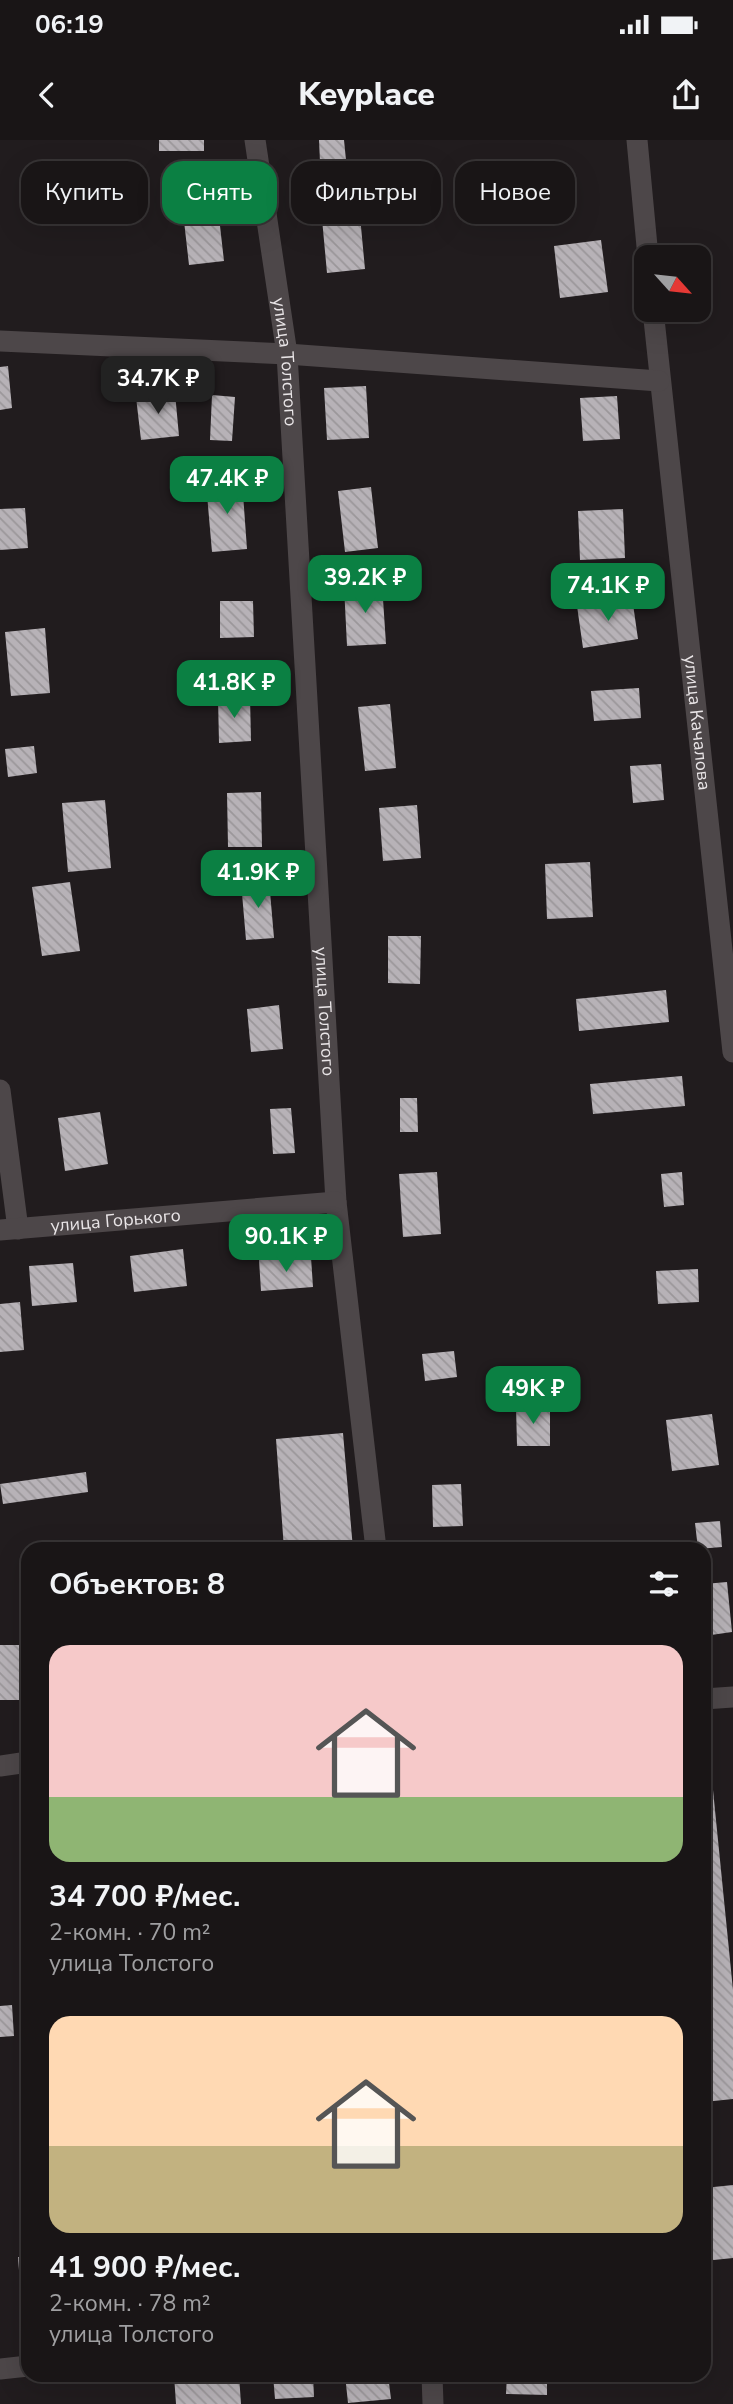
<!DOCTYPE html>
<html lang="ru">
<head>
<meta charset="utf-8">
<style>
	body { margin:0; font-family:"Nunito Sans",sans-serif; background:#262223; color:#f1f3f6; height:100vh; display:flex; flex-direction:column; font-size:26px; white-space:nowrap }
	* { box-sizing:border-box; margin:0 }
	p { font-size:23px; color:#9f9fa1 }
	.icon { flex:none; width:38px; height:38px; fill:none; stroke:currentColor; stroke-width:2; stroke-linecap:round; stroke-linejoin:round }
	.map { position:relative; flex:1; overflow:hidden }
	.details { position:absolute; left:21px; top:1402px; width:690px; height:840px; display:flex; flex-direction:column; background:#191516; border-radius:21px; box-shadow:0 7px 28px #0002,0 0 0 2px #373435 }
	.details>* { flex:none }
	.guide { position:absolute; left:21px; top:21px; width:691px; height:63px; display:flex; gap:14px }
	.needle { width:46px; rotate:117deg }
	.fabs { position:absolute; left:634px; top:105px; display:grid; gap:14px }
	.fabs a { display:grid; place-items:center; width:77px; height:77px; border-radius:14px; background:#191516; box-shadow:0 7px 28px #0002,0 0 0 2px #373435; font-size:35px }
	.price { position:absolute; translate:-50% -60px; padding:0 16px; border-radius:14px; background:#0b8043; color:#fff; font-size:23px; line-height:46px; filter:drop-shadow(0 2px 4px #0008) }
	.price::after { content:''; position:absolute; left:50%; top:42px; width:21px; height:16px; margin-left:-10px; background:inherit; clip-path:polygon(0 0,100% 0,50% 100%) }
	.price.selected { background:#222; color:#fff }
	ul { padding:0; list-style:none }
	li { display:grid; align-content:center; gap:14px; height:371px; padding:0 28px }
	li span { display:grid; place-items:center; height:217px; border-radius:21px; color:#555 }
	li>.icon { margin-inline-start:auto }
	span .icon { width:126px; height:126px; fill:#fffc; stroke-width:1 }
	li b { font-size:30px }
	h2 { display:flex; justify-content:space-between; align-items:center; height:84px; padding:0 28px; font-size:30px }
	.chip { padding:0 24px; border-radius:21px; background:#191516; box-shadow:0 7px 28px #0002,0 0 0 2px #373435; font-size:24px; line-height:63px }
	.chip.selected { background:#0b8043; color:#fff }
	.status { display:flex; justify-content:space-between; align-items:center; height:49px; padding:0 35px; background:#191516; direction:ltr }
	.status svg { height:19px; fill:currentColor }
	header { display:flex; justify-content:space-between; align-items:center; height:91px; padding:0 28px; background:#191516; font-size:32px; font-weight:800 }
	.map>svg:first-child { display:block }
	.building { fill:url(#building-back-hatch) }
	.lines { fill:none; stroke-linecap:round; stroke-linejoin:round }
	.minor { stroke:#4d4749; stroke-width:21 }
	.labels { text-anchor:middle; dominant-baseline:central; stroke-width:7; stroke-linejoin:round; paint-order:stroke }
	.street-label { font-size:18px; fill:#e9e5e7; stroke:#181315 }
</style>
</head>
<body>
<div class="status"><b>06:19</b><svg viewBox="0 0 49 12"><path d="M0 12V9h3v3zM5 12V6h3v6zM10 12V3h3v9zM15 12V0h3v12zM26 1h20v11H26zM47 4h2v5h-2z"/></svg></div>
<header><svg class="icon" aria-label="back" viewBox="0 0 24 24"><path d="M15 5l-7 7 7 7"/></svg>Keyplace<svg class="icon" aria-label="share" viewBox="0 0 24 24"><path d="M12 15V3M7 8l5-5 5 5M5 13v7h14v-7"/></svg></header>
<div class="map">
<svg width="733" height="2264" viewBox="0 0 733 2264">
	<defs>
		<pattern id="building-back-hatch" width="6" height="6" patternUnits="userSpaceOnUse" patternTransform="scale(1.75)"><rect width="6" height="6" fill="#b7b2b7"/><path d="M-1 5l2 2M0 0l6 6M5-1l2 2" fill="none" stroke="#9b979a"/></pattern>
	</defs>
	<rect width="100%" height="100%" fill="#211c1e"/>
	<path class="building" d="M159 0H204V11H159Z
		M319 0H344L346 20 320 22Z
		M360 76 365 129 327 133 322 79Z
		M219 77 224 121 189 125 184 81Z
		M601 100 608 152 560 158 554 106Z
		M8 226 12 268 0 270V227Z
		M366 246 369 298 327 300 324 248Z
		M175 253 179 296 141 300 136 257Z
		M212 255 235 257 232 301 210 300Z
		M617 256 620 299 583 301 580 258Z
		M242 340 247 409 212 412 206 343Z
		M371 347 378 408 345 412 338 351Z
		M25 368 28 408 0 410V369Z
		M623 369 625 418 580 420 578 371Z
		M382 444 386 504 347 506 344 446Z
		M632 457 638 499 583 508 577 466Z
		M220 461H253L254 497 220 498Z
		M45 488 50 553 11 556 5 492Z
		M639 548 641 578 594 581 591 551Z
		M250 557 251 601 219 603 218 558Z
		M390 564 396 628 365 631 358 567Z
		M34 606 37 633 8 637 5 609Z
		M661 624 664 660 633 663 630 626Z
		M261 652 262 707H228L227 653Z
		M105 660 111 728 68 732 62 663Z
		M417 665 421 718 383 721 379 668Z
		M590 722 593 777 547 779 545 724Z
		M269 740 274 798 246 800 241 742Z
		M70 742 80 811 42 816 32 747Z
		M388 796H421L420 844 388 843Z
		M666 850 669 882 579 891 576 859Z
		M279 865 283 909 251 912 247 869Z
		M682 936 685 966 593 974 590 944Z
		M400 958H417L418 992H400Z
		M291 968 295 1013 273 1014 270 969Z
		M100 972 108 1024 65 1031 58 978Z
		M437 1032 441 1094 403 1097 399 1034Z
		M682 1032 684 1065 664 1067 661 1034Z
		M183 1109 187 1146 134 1152 130 1116Z
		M311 1117 313 1147 261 1151 259 1120Z
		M73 1123 77 1162 32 1166 29 1126Z
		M698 1129 699 1162 658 1164 656 1131Z
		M20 1162 24 1210 0 1212V1164Z
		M454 1211 457 1237 425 1241 422 1214Z
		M516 1266H550V1306H517Z
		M712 1274 719 1325 672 1331 666 1280Z
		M343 1293 353 1409H284L276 1299Z
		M86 1332 88 1352 3 1364 0 1344Z
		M461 1344 463 1386 433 1387 432 1345Z
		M720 1381 722 1407 698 1409 695 1383Z
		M727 1442 732 1492 704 1496V1444Z
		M0 1505H28V1560H0Z
		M704 1620H710L733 1850V1959L704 1962Z
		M12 1865 14 1896 0 1897V1866Z
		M733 2045V2118L704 2121V2048Z
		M18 2117H28V2156L21 2157Z
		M174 2235H239L241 2264H176Z
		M273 2235H313L314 2257 275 2259Z
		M345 2235H388L391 2259 348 2263Z
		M507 2235H547V2255L506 2254Z"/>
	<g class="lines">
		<g class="minor">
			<path id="s1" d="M255 0 287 214 336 1062 376 1409"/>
			<path d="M637 0 648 117"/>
			<path id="s2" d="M653 170 733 912"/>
			<path d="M0 201 287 214 659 241"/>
			<path d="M0 950 18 1089"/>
			<path id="s3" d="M0 1090 336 1062"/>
			<path d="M704 1559 733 1557"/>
			<path d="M0 1626 28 1622"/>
			<path d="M0 2229 28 2226"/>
			<path d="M432 2235 433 2264"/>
		</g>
	</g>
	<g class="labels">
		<g class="street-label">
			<text stroke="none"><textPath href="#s1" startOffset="224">улица Толстого</textPath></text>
			<text stroke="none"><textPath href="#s2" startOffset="415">улица Качалова</textPath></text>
			<text stroke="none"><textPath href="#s1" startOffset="875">улица Толстого</textPath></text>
			<text stroke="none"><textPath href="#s3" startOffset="116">улица Горького</textPath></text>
		</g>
	</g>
</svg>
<div class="fabs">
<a><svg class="needle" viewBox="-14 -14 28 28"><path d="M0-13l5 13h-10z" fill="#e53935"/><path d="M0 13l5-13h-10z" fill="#9f9fa1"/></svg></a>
</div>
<b class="price selected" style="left:158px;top:276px">34.7K ₽</b>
<b class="price" style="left:227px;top:376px">47.4K ₽</b>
<b class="price" style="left:365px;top:475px">39.2K ₽</b>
<b class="price" style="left:608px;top:483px">74.1K ₽</b>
<b class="price" style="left:234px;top:580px">41.8K ₽</b>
<b class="price" style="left:258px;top:770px">41.9K ₽</b>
<b class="price" style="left:286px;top:1134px">90.1K ₽</b>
<b class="price" style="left:533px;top:1286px">49K ₽</b>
<div class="guide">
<a class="chip">Купить</a>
<a class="chip selected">Снять</a>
<a class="chip">Фильтры</a>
<a class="chip">Новое</a>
</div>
<section class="details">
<h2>Объектов: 8<svg class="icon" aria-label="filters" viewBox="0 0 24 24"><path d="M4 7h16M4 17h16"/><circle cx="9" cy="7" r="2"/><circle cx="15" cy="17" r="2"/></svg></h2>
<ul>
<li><span style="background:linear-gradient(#f6c9c9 70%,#8fb573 0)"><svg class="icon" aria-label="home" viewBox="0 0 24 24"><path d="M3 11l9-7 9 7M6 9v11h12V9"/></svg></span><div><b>34 700 ₽/мес.</b><p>2-комн. · 70 m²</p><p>улица Толстого</p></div></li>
<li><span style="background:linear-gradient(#ffd9b3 60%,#c2b280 0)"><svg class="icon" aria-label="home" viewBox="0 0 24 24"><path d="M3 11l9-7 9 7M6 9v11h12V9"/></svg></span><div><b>41 900 ₽/мес.</b><p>2-комн. · 78 m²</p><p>улица Толстого</p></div></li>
</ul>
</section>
</div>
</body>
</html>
